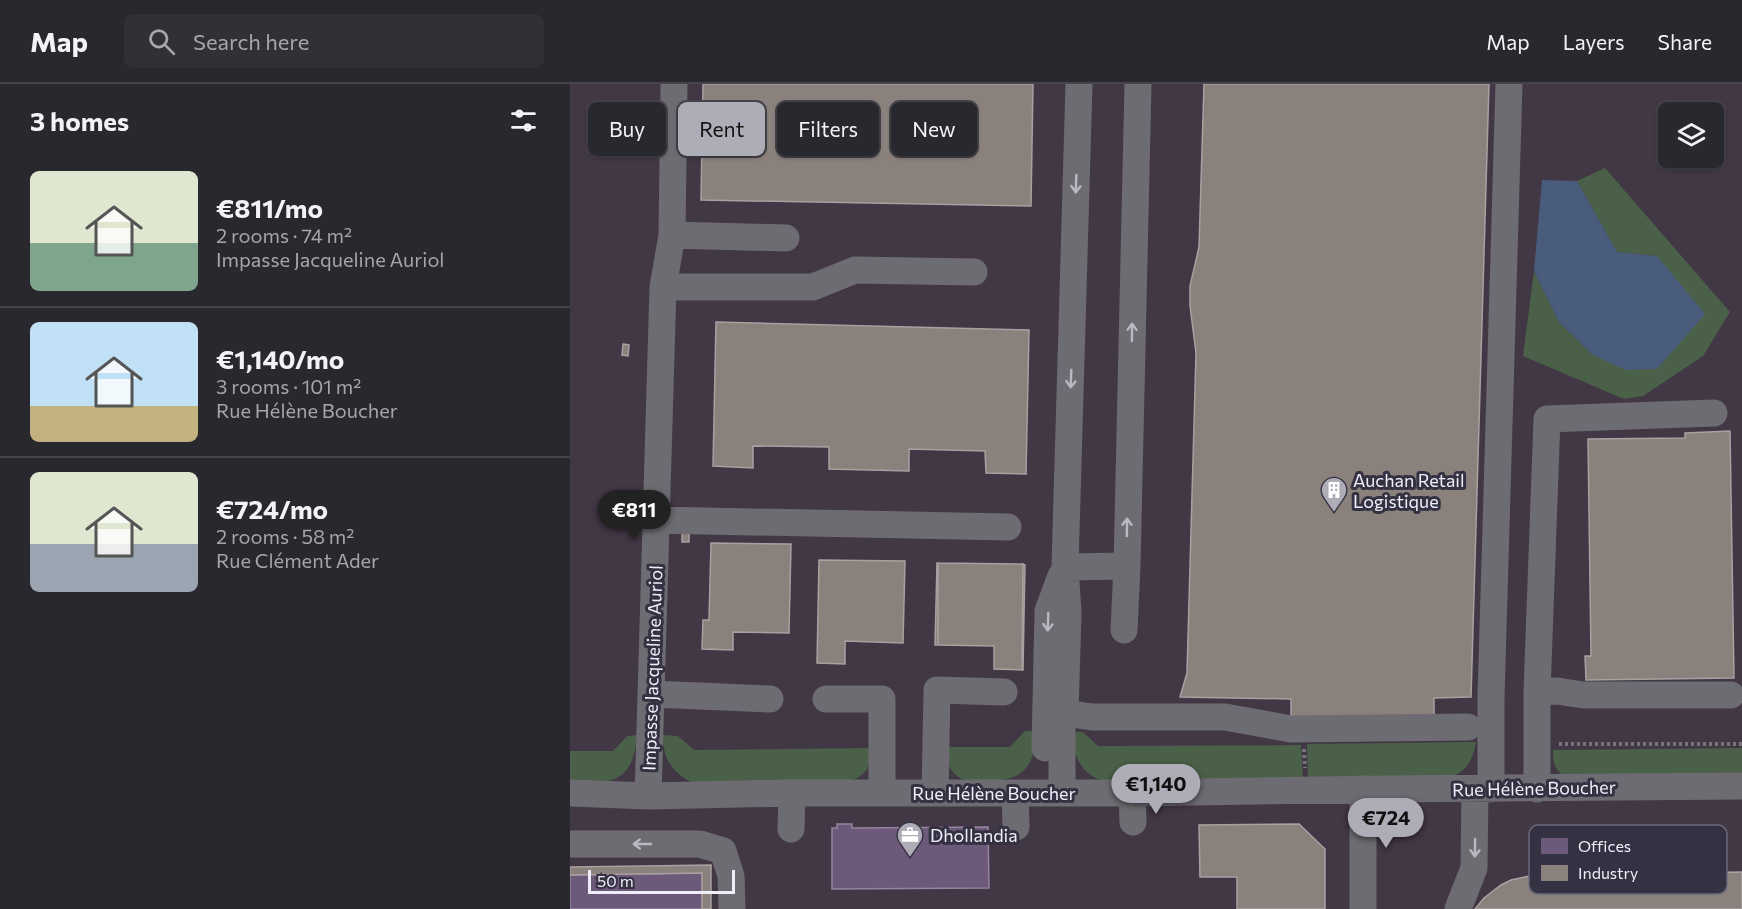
<!DOCTYPE html>
<html lang="en">
<head>
<meta charset="utf-8">
<style>
	body { margin:0; font-family:Commissioner,sans-serif; background:#313036; color:#f1f3f6; height:100vh; display:flex; flex-direction:column; font-size:22px; white-space:nowrap }
	* { box-sizing:border-box; margin:0 }
	p { font-size:20px; color:#a5a6aa }
	.icon { flex:none; width:33px; height:33px; fill:none; stroke:currentColor; stroke-width:2; stroke-linecap:round; stroke-linejoin:round }
	.map { position:relative; flex:1; overflow:hidden }
	.drawer { display:flex; flex-direction:column; background:#29282e; width:570px }
	.drawer>* { flex:none }
	.top-card { position:absolute; left:18px; top:18px; width:570px; height:54px; display:flex; gap:12px }
	.tools { position:absolute; left:1088px; top:18px; display:grid; gap:12px }
	.tools a { display:grid; place-items:center; width:66px; height:66px; border-radius:9px; background:#29282e; box-shadow:0 2px 4px #0004,0 0 0 2px #45444a; font-size:30px }
	.scale { position:absolute; left:18px; bottom:15px; width:147px; box-sizing:border-box; padding-left:6px; border:3px solid #eeedf8; border-top:0; font-size:16px; line-height:21px; white-space:nowrap; color:#eeedf8; -webkit-text-stroke:4px #343242; paint-order:stroke }
	.price { position:absolute; translate:-50% -51px; padding:0 14px; border-radius:21px; background:#aeadb7; color:#111; font-size:20px; line-height:39px; filter:drop-shadow(0 2px 3px #0008) }
	.price::after { content:''; position:absolute; left:50%; top:36px; width:18px; height:14px; margin-left:-9px; background:inherit; clip-path:polygon(0 0,100% 0,50% 100%) }
	.price.on { background:#222; color:#fff }
	ul { padding:0; list-style:none }
	li { display:flex; align-items:center; gap:18px; height:150px; padding:0 30px }
	li+li { border-top:2px solid #45444a }
	li span { display:grid; place-items:center; flex:none; width:168px; height:120px; border-radius:9px; color:#555 }
	li>.icon { margin-inline-start:auto }
	span .icon { width:72px; height:72px; fill:#fffc; stroke-width:1 }
	li b { font-size:26px }
	h2 { display:flex; justify-content:space-between; align-items:center; height:72px; padding:0 30px; font-size:26px }
	.tag { padding:0 21px; border-radius:9px; background:#29282e; box-shadow:0 2px 4px #0004,0 0 0 2px #45444a; font-size:21px; line-height:54px }
	.tag.on { background:#aeadb7; color:#111 }
	header { display:flex; align-items:center; gap:36px; box-sizing:border-box; height:84px; padding:0 30px; background:#29282e; border-bottom:2px solid #45444a }
	header strong { font-size:28px }
	nav { display:flex; gap:33px; margin-inline-start:auto; font-size:21px }
	.search { width:420px; height:54px; background:#313036; display:flex; align-items:center; gap:15px; box-sizing:border-box; padding:0 21px; border-radius:9px; color:#a5a6aa; font-size:22px }
	main { display:flex; flex:1; min-height:0 }
	.map>svg:first-child { display:block }
	.industrial { fill:#423745; fill-rule:evenodd }
	.green { fill:#4a6048 }
	.water { fill:#4a5c7c }
	.offices { fill:#6d597a; stroke:#9485a0; stroke-width:1.5 }
	.industry { fill:#8a817c; stroke:#a8a1a1; stroke-width:1.5 }
	.lines { fill:none; stroke-linecap:round; stroke-linejoin:round }
	.path { stroke:#75747a; stroke-width:4; stroke-dasharray:3 3; stroke-linecap:butt }
	.minor { stroke:#6d6c72; stroke-width:27 }
	.oneway { stroke:#bab9c2 }
	.labels { text-anchor:middle; dominant-baseline:central; stroke-width:6; stroke-linejoin:round; paint-order:stroke }
	.poi-label { font-size:18px; fill:#eeedf8; stroke:#343242; text-anchor:start }
	.street-label { font-size:18px; fill:#eeedf8; stroke:#343242 }
	.key { fill:#343242; stroke:#6c6a79; stroke-width:1.5 }
	.key-label { font-size:16px; fill:#eeedf8 }
</style>
</head>
<body>
<header>
<strong>Map</strong>
<div class="search"><svg class="icon" aria-label="search" viewBox="0 0 24 24"><circle cx="10" cy="10" r="6"/><path d="M15 15l6 6"/></svg>Search here</div>
<nav><a>Map</a><a>Layers</a><a>Share</a></nav>
</header>
<main>
<section class="drawer">
<h2>3 homes<svg class="icon" aria-label="filters" viewBox="0 0 24 24"><path d="M4 7h16M4 17h16"/><circle cx="9" cy="7" r="2"/><circle cx="15" cy="17" r="2"/></svg></h2>
<ul>
<li><span style="background:linear-gradient(#dfe7d0 60%,#7fa58c 0)"><svg class="icon" aria-label="home" viewBox="0 0 24 24"><path d="M3 11l9-7 9 7M6 9v11h12V9"/></svg></span><div><b>€811/mo</b><p>2 rooms · 74 m²</p><p>Impasse Jacqueline Auriol</p></div></li>
<li><span style="background:linear-gradient(#bfe0f5 70%,#c2b280 0)"><svg class="icon" aria-label="home" viewBox="0 0 24 24"><path d="M3 11l9-7 9 7M6 9v11h12V9"/></svg></span><div><b>€1,140/mo</b><p>3 rooms · 101 m²</p><p>Rue Hélène Boucher</p></div></li>
<li><span style="background:linear-gradient(#dfe7d0 60%,#9aa5b1 0)"><svg class="icon" aria-label="home" viewBox="0 0 24 24"><path d="M3 11l9-7 9 7M6 9v11h12V9"/></svg></span><div><b>€724/mo</b><p>2 rooms · 58 m²</p><p>Rue Clément Ader</p></div></li>
</ul>
</section>
<div class="map">
<svg width="1172" height="825" viewBox="0 0 1172 825">
	<rect width="100%" height="100%" fill="#37363e"/>
	<path class="industrial" d="M0 0H1172V825H0ZM1098 28H1143V74H1098Z"/>
	<path class="green" d="M1035 84 1160 228 1133 272 1073 312 1054 315 953 272 964 187 989 238 1023 271 1087 172 1047 168 1007 97Z
		M455 647H467C467 661 463 679 451 689 443 695 433 695 424 697 395 700 377 696 375 663H440Z
		M500 648H513L528 662 731 661 733 695 530 696C507 686 505 670 500 648Z
		M67 651C63 701 41 698 0 701V667H43L57 652Z
		M92 651 108 652 124 666 303 664C299 681 300 688 283 696L123 699C101 688 94 675 92 651Z
		M906 658C903 674 899 684 884 692L738 694 737 660Z
		M1172 664V690L993 691C983 684 983 677 983 666Z"/>
	<path class="water" d="M972 96 1007 97 1047 168 1087 172 1135 230 1087 285 1056 286 1023 271 989 238 964 187Z"/>
	<path class="offices" d="M267 740H282V744L418 743 419 804 262 805V744H267Z
		M132 789V825H0V791Z"/>
	<path class="industry" d="M133 0H463L461 122 131 116Z
		M634 0H919L901 613 864 614V634L721 635V615L610 613 617 589 626 269 620 222V202L629 163Z
		M146 238 459 246 456 390 416 389 415 367 339 365V387L259 385V363L183 362V384L143 382Z
		M53 260 59 261 58 272 52 271Z
		M1160 347 1164 594 1016 596 1015 572H1021L1018 355 1115 354V349Z
		M112 447H119V458H112Z
		M141 459 221 460 219 549 163 548V566L132 565 133 536H139Z
		M249 476 335 477 333 559 275 557V580L247 579Z
		M367 479H368V561H365Z
		M368 479 453 480 452 586 424 585V562L368 561Z
		M453 480 455 481 453 586H452Z
		M729 740 755 765V825H667V793H630L629 741Z
		M141 781V825H132V789L0 791V783Z
		M1172 788V825H905L914 814 931 801 941 796 964 791 998 793V791Z"/>
	<g class="lines">
		<path class="path" d="M989 660H1172
			M734 665 735 684"/>
		<path class="minor" d="M104 0 102 151 216 154
			M102 151 93 203H243L285 186 404 188
			M87 436 438 443
			M495 483 557 482 568 0
			M554 546 557 482
			M967 608 987 607 1013 611H1161
			M82 610 200 615
			M256 615H312V709
			M495 629 522 633H655L721 645 898 643
			M475 664 478 527 491 492
			M921 705V613L939 0
			M967 705V608L977 335 1144 329
			M0 709 78 712 222 709H562L817 705 1172 702
			M365 709 367 606 434 608
			M445 709 446 743
			M492 709V644L495 629 498 529 495 483 509 0
			M562 709 563 738
			M78 712 93 203
			M221 745 222 709
			M0 760H130L153 767 161 792 162 825
			M793 825V705
			M888 825 904 784 905 705"/>
	</g>
	<defs><path id="oneway-shaft" d="M-6 0H5M1.5-3L5.5 0L1.5 3" fill="none" stroke-width="1.6" stroke-linecap="round" stroke-linejoin="round" transform="scale(1.5)"/></defs>
	<g class="oneway">
		<use href="#oneway-shaft" transform="translate(506 100) rotate(92)"/>
		<use href="#oneway-shaft" transform="translate(562 248) rotate(-89)"/>
		<use href="#oneway-shaft" transform="translate(501 295) rotate(92)"/>
		<use href="#oneway-shaft" transform="translate(557 443) rotate(-89)"/>
		<use href="#oneway-shaft" transform="translate(478 538) rotate(92)"/>
		<use href="#oneway-shaft" transform="translate(72 760) rotate(180)"/>
		<use href="#oneway-shaft" transform="translate(905 764) rotate(91)"/>
	</g>
	<defs>
		<g id="building-pin" transform="scale(1.35)"><path d="M0 17L-7.5 6A9.5 9.5 0 1 1 7.5 6Z" fill="#aeadb7" stroke="#343242"/><path d="M-4-6H4V6H1V3H-1V6H-4ZM-2.5-4.3h1.7v1.8h-1.7ZM.8-4.3h1.7v1.8H.8ZM-2.5-1h1.7V.8h-1.7ZM.8-1h1.7V.8H.8Z" fill="#fff"/></g>
		<g id="office-pin" transform="scale(1.35)"><path d="M0 17L-7.5 6A9.5 9.5 0 1 1 7.5 6Z" fill="#aeadb7" stroke="#343242"/><path d="M-6-3h4V-5.5h4V-3h4V5H-6ZM-1-4.5V-3h2v-1.5ZM-6 0V1H6V0Z" fill="#fff"/></g>
	</defs>
	<g fill-rule="evenodd">
		<use href="#building-pin" x="764" y="406"/>
		<use href="#office-pin" x="340" y="751"/>
	</g>
	<g class="labels">
		<g class="poi-label">
			<text x="783" y="396">Auchan Retail<tspan x="783" dy="21">Logistique</tspan></text>
			<text x="360" y="751">Dhollandia</text>
		</g>
		<g class="street-label">
			<text transform="translate(82 584) rotate(-88)">Impasse Jacqueline Auriol</text>
			<text transform="translate(964 704) rotate(-1)">Rue Hélène Boucher</text>
			<text x="424" y="709">Rue Hélène Boucher</text>
		</g>
	</g>
	<rect x="959" y="741" width="198" height="69" rx="9" class="key"/>
	<rect x="971" y="754" width="27" height="16" fill="#6d597a"/>
	<rect x="971" y="781" width="27" height="16" fill="#8a817c"/>
	<g class="key-label">
		<text x="1008" y="768">Offices</text>
		<text x="1008" y="795">Industry</text>
	</g>
</svg>
<div class="tools">
<a><svg class="icon" aria-label="layers" viewBox="0 0 24 24"><path d="M12 4l9 5-9 5-9-5zM3 14l9 5 9-5"/></svg></a>
</div>
<div class="scale">50 m</div>
<b class="price on" style="left:64px;top:457px">€811</b>
<b class="price" style="left:586px;top:731px">€1,140</b>
<b class="price" style="left:816px;top:765px">€724</b>
<div class="top-card">
<a class="tag">Buy</a>
<a class="tag on">Rent</a>
<a class="tag">Filters</a>
<a class="tag">New</a>
</div>
</div>
</main>
</body>
</html>
